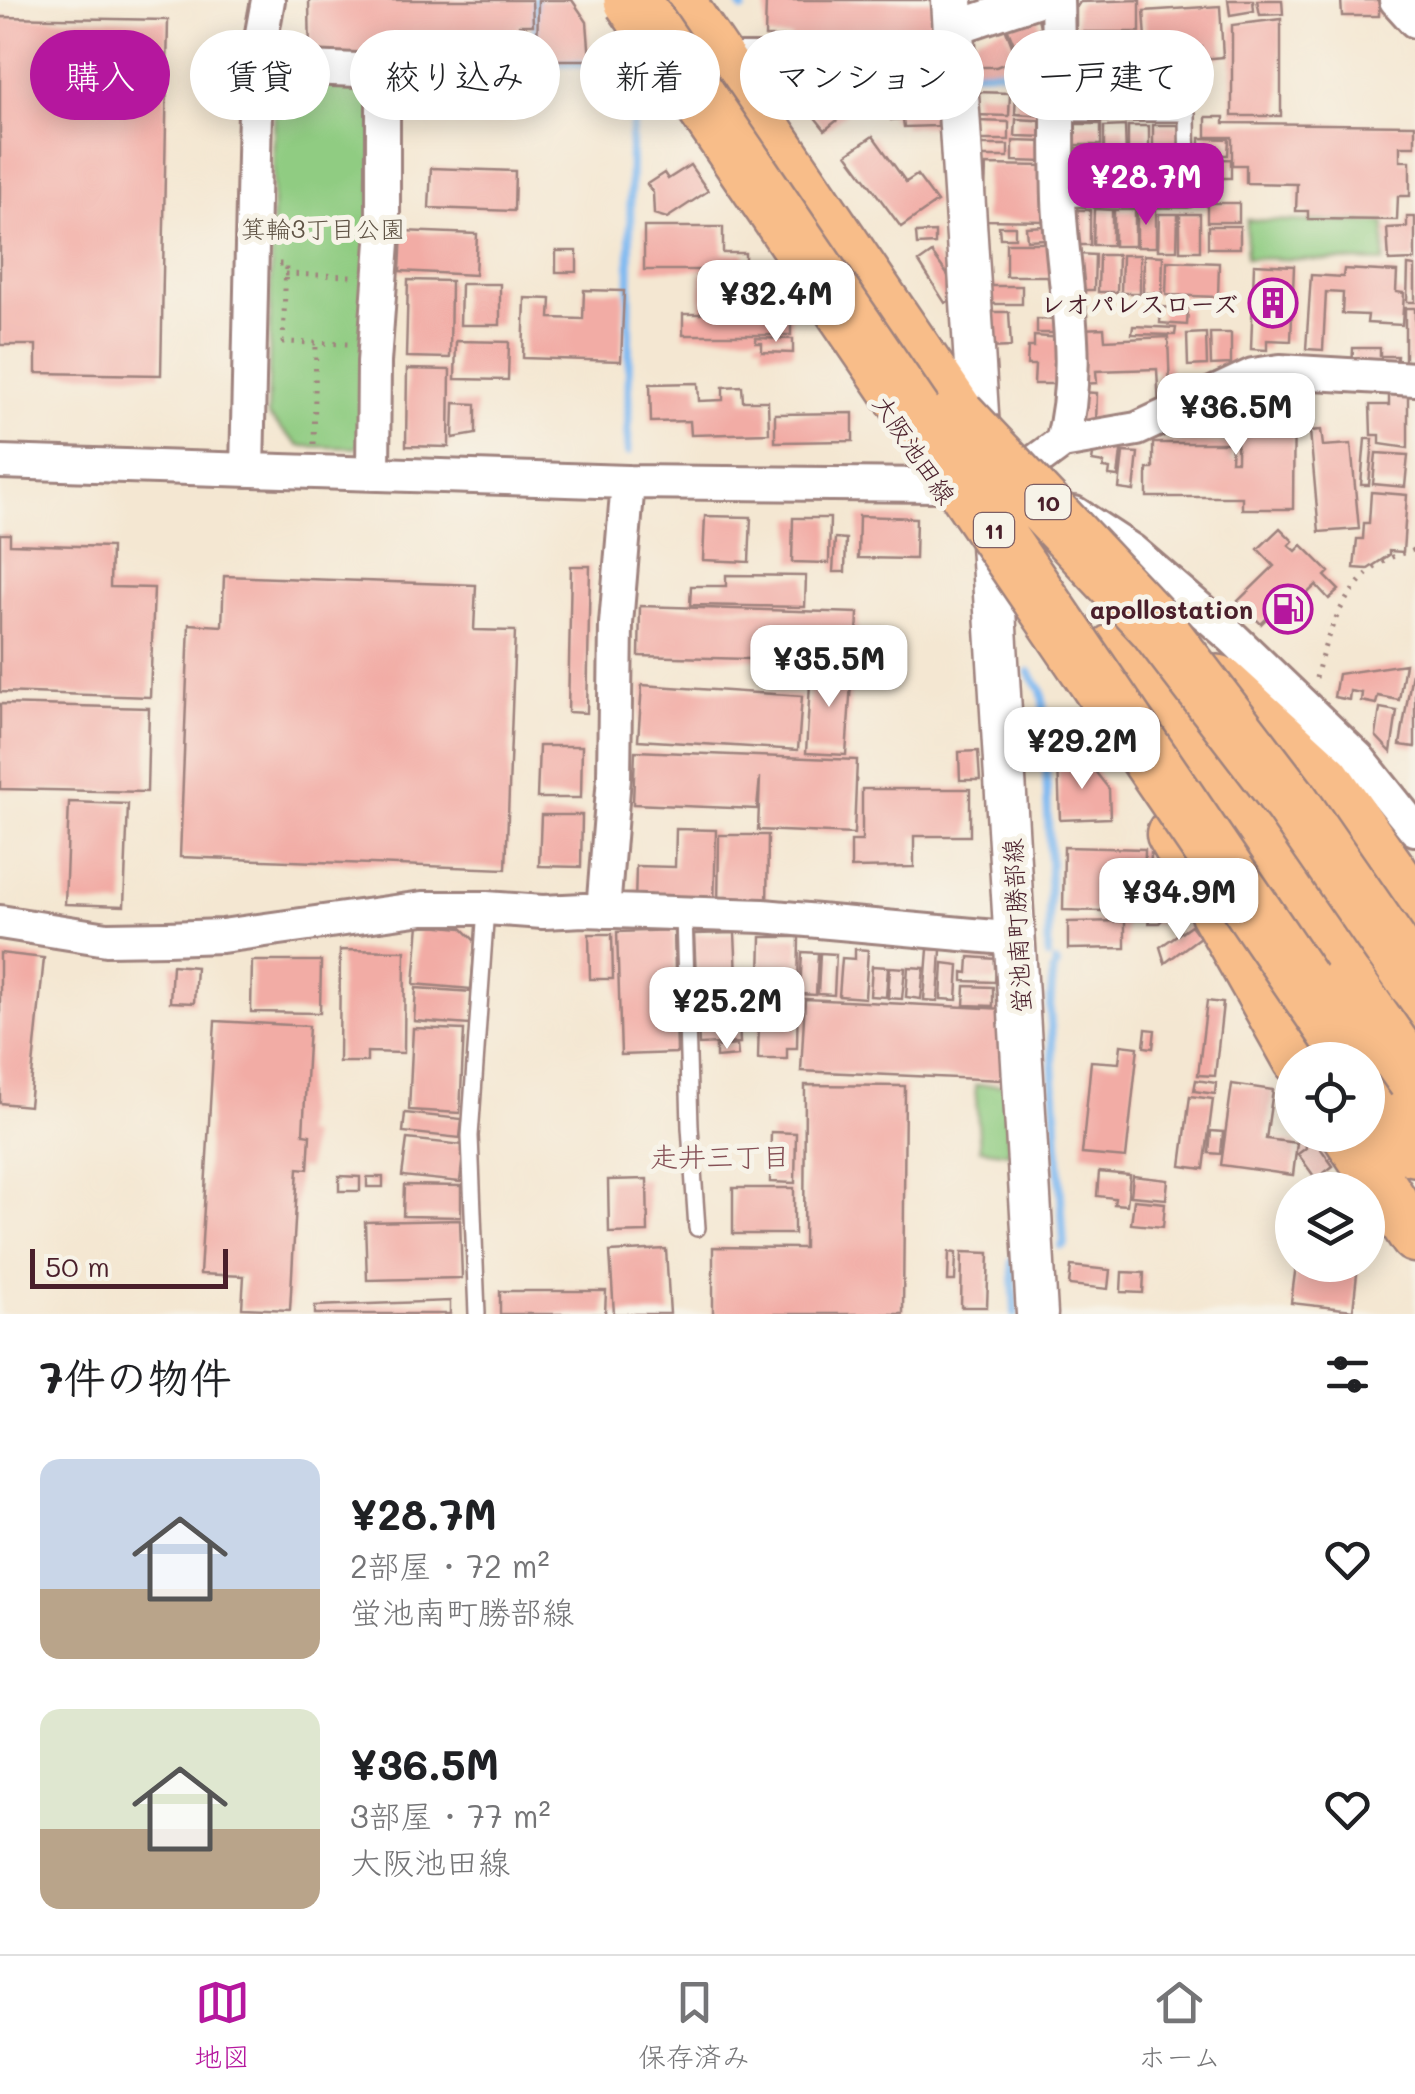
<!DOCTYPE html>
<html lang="ja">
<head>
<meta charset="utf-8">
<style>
	body { margin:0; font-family:Mali,"Klee One",sans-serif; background:#f2f2f2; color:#202124; height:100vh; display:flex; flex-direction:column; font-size:38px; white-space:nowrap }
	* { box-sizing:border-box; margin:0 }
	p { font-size:32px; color:#757577 }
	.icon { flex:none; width:55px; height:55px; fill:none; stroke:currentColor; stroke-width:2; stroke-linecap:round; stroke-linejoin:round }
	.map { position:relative; height:1314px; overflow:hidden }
	.panel { display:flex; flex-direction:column; background:#fff; flex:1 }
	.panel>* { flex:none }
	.top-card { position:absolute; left:30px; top:30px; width:1355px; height:90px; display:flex; gap:20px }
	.tools { position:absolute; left:1275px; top:1042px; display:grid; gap:20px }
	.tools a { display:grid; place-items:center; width:110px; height:110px; border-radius:50%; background:#fff; box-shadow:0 5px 25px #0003; font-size:50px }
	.scale { position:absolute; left:30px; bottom:25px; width:198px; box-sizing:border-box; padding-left:10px; border:5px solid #4a1f2b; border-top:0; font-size:28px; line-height:35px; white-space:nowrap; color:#4a1f2b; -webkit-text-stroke:8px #f7f3e8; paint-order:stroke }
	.price { position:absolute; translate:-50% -85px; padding:0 22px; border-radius:20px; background:#fff; color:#222; font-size:32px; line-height:65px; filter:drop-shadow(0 2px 5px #0008) }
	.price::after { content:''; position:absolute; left:50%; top:60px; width:30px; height:22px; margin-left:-15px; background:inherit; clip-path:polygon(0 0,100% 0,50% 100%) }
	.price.selected { background:#b5179e; color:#fff }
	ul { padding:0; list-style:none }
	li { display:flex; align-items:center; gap:30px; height:250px; padding:0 40px }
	li span { display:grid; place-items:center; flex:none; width:280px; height:200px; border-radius:20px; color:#555 }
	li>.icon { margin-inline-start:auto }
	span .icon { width:120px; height:120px; fill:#fffc; stroke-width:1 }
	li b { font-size:42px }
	h2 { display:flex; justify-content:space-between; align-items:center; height:120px; padding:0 40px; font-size:42px }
	.chip { padding:0 35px; border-radius:45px; background:#fff; box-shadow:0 5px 25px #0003; font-size:35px; line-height:90px }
	.chip.selected { background:#b5179e; color:#fff }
	.menu { display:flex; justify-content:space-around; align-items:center; height:140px; border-top:2px solid #e0e0e0; background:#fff; font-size:28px; color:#757577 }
	.menu a { display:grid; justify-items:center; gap:5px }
	.menu .selected { color:#b5179e }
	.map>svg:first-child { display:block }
	.green { fill:#90cc82; stroke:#6d7656; stroke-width:2.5 }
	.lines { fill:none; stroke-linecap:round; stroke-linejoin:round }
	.stream { stroke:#80baf1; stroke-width:8 }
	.building { fill:#f2aca5 }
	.service-casing { stroke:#9f837e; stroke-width:20 }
	.minor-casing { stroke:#9f837e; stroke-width:38 }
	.tertiary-casing { stroke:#9f837e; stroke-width:45 }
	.primary-casing { stroke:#9f837e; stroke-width:55 }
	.motorway-casing { stroke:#9f837e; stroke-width:60 }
	.path { stroke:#9f837e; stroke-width:5; stroke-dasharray:2.5 8; stroke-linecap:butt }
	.service { stroke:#fff; stroke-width:15 }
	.minor { stroke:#fff; stroke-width:32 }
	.tertiary { stroke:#fff; stroke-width:40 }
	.primary { stroke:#f8bd89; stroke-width:50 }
	.motorway { stroke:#f8bd89; stroke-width:55 }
	.motorway-bridge-casing { stroke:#9f837e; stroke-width:60; stroke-linecap:butt }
	.motorway-bridge { stroke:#f8bd89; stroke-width:55 }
	.labels { text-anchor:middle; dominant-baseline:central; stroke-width:10; stroke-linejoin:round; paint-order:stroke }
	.shield { fill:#f7f3e8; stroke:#7e5f64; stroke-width:2.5 }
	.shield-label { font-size:22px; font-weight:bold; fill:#4a1f2b }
	.park-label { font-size:25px; fill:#5f5345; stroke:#f7f3e8 }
	.poi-label { font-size:25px; font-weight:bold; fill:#4a1f2b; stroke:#f7f3e8; text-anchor:end }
	.street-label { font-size:25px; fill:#4a1f2b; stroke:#f7f3e8 }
	.neighbourhood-label { font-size:28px; fill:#855056; stroke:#f7f3e8 }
</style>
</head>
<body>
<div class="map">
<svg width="1415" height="1314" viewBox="0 0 1415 1314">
	<rect width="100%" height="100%" fill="#f7f3e8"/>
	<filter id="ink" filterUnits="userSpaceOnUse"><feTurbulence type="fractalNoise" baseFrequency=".01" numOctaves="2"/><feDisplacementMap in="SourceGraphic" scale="20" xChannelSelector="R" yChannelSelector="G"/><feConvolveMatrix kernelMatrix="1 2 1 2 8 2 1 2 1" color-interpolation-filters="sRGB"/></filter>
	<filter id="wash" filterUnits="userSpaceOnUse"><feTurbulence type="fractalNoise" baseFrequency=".0048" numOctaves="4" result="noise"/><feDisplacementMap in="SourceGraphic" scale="40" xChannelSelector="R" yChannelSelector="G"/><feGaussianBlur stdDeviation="2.25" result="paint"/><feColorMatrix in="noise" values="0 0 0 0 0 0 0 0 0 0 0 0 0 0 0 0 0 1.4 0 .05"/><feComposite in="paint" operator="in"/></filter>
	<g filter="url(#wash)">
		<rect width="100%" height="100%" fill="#f4e7d2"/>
		<path class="green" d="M285 80H363L375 89 365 436 356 448 299 446 268 416 275 87Z
			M1247 220 1385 223 1384 262 1246 258Z
			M975 1085H1005L1009 1153 980 1149Z"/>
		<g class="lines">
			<path class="stream" d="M536 0V60L616 68
				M737 0 743 9
				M970 71 1034 70 1047 65
				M628 452 631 137 638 99
				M1029 672 1041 690 1043 701 1050 863 1048 956
				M1055 963 1057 965 1053 971 1050 1009 1064 1245 1061 1246
				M1015 1260 1012 1261 1015 1314"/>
		</g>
		<g id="blocks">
			<path class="building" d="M309 0H532L533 25H519V54L310 60Z
				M538 0H572L587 22 590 60H537Z
				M766 0H933L932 39H909V45L875 44V38H825V44H791V37H765Z
				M1140 0V32H1076V8L1080 2Z
				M1228 0H1253L1254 11 1230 15Z
				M1257 0H1282L1283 14 1260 15Z
				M1341 0H1379V16H1342Z
				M1220 6 1223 57 1202 59V47L1180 49 1181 64 1148 66 1144 11Z
				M1037 15 1048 54 1022 64 1007 27Z
				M0 17 168 20 161 375 36 373V345H0Z
				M1281 19V116H1232V25Z
				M1005 27 1017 59 996 67H972V44L978 36Z
				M522 37H533L532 53H522Z
				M1140 40 1141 67 1083 69V42Z
				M814 73 846 113 825 130 793 90Z
				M1092 76V105H1076L1069 100V77Z
				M1117 77H1136V104H1117Z
				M937 78 938 126 904 127 903 119 891 120 890 109 899 108V97H892V91H905V79Z
				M1094 78H1113L1114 104H1094Z
				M1016 91 1050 93 1049 116 1015 114Z
				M975 92 1010 93 1009 116 974 115Z
				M1206 117H1224V123L1415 125V146H1400V161H1410V196H1398L1397 220 1308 219V211H1296L1297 184 1246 183V165H1232V137H1206Z
				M1016 119 1050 121V137L1015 136Z
				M976 121 1009 122V140H976Z
				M1076 124H1101V145H1070V132Z
				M1153 125H1180V147L1153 146Z
				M1125 126 1126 157H1104V127Z
				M1128 126H1149V158H1128Z
				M873 136 906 182 917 175 937 202 901 227 847 154Z
				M1200 138 1229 139 1228 155H1200Z
				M1013 141 1048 142 1047 162 1013 161Z
				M974 145H1008V157H974Z
				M1070 148H1101V168H1070Z
				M1151 149H1179V168L1152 169Z
				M1231 159V178H1202V160Z
				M1106 161H1126V192H1106Z
				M1129 162H1148V191H1129Z
				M690 165 708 191 667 218 654 214 653 193 647 184 664 173 668 179Z
				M986 165 1046 166 1044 221 984 220Z
				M431 168 515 171 514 211 429 208Z
				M1152 171H1179V186L1175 192H1152Z
				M1207 203H1239V222H1207Z
				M1094 209 1112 210V245H1093Z
				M1075 210H1090V245H1077Z
				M1114 210H1135V246H1114Z
				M1137 210H1156V247H1137Z
				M1159 214H1178L1177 250H1158Z
				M1180 214H1200V251H1180Z
				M1407 217H1415V260L1389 261 1387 228 1407 227Z
				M999 226H1015V238H1000Z
				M1046 226V239L1027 240 1026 227Z
				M1208 226H1240V248H1208Z
				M644 227H723V253H745V270H644Z
				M402 231 477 234 475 275 400 271Z
				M935 232V244L917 245 916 233Z
				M1006 243H1055V276H1006Z
				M556 251H577V272H556Z
				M932 253 949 277V301L945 303 919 262Z
				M1077 254 1095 255 1094 290H1077Z
				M1099 255H1118L1117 292H1098Z
				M1122 255H1140V293H1121Z
				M1144 255 1163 256 1162 293H1143Z
				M1167 261 1219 263 1218 297 1166 295Z
				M1254 264 1294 266 1291 341 1267 340V350L1251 349Z
				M1408 265 1415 266V302H1407Z
				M1344 269 1397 272 1396 292 1404 293 1402 325 1367 323 1368 315 1342 314 1343 293 1326 292 1323 350 1306 349 1311 275 1343 277Z
				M701 274 754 275V301H791V335H683V314H701Z
				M408 280 451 281 450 358 406 357Z
				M461 284H500V325H460Z
				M983 286H1022V304H983Z
				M584 290 624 291 621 361 523 358 525 298 551 299 550 318 583 319Z
				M1161 307 1188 309 1187 325 1160 323Z
				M1405 308H1415V363H1405Z
				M987 312H1009L1011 347 987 348Z
				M1037 319 1059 320 1065 333H1037Z
				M1133 326 1176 328 1175 335 1132 334Z
				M1104 328 1105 340 1168 337 1171 415 1159 410 1157 369 1096 371 1097 383 1082 384 1080 329Z
				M1206 333 1207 365 1188 366 1187 334Z
				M1210 333H1231V364L1211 365Z
				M1034 336 1063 338 1062 384H1034L1035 365H1027L1028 347H1034Z
				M756 338 793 339V353L762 352V343H756Z
				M456 341 509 342 508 380 455 379Z
				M1353 348H1380V356H1397L1396 371H1352Z
				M407 369 450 370 449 447 406 446Z
				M698 383 699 401 723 400V387L742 386 743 401H768L769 433 691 435 690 421 651 422 650 384Z
				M1255 388H1294L1293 509H1242V497H1147V469H1153V443H1232L1231 461H1237L1238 394H1255Z
				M1078 392 1097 393 1096 424 1078 423Z
				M1389 393H1408V448L1380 444V435H1371L1370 405H1389Z
				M454 403 476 404V434L453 438Z
				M853 413V441L775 442V414Z
				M1321 430 1323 446 1351 444 1359 529 1319 532 1310 431Z
				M1365 439H1373L1369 485H1361Z
				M1122 443 1118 477 1109 476 1110 469 1103 468 1104 463 1092 461 1094 449Z
				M1123 452 1138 453 1134 491 1119 489Z
				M1376 453 1408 455 1405 487 1373 484Z
				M1371 492 1407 495 1403 552 1389 551V555L1368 569 1354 568 1357 539H1363L1364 523H1369Z
				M705 516 751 517 749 562 703 560Z
				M859 516 916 518 915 559 858 558Z
				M793 518H830L829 563 792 562Z
				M1280 528 1293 541 1289 545 1296 551 1302 545 1329 572 1325 576 1339 590 1329 599 1316 585 1296 604 1288 597 1261 624 1238 601 1274 566 1258 549Z
				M0 534H10V544L111 547 110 587 154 588 150 697 0 692Z
				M835 538 846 539 845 572H833Z
				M571 566H590L587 713 568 712Z
				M726 575 806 576 805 607 690 605 691 586H726Z
				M224 576 476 585 474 630 515 631 506 869 180 857 189 624 222 626Z
				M640 606 858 613 856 662 639 656Z
				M1405 664 1399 700 1378 696 1376 704 1361 701 1362 693 1350 691 1349 700 1334 697 1338 674Z
				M811 666 852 668 846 755 806 753Z
				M1413 666 1415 667V747L1400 745Z
				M642 685 802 696 798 750 638 740Z
				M0 704 149 708 147 792 0 789Z
				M1380 708 1397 711 1391 752 1376 736Z
				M539 746H582L581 798H537Z
				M635 751 857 760 854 834 758 830 760 777 757 809 633 804Z
				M978 751 980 780H960L959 752Z
				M1086 760 1109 789 1110 818 1060 820 1058 762Z
				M862 789H970V836H914V867L851 868V841H862Z
				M69 802 128 804 124 906 65 904Z
				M541 815H582L581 867 539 866Z
				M676 829 716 830 714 908 635 906 636 866 675 867Z
				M719 835H768L767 910 718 909Z
				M1064 847 1145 849 1144 912 1063 910Z
				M1151 852H1154L1176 885 1170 912 1159 923H1149Z
				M1125 921V948L1068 949V922Z
				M419 924 462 928 475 941 471 989 414 984Z
				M1191 925 1200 937 1165 963 1160 947Z
				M674 930 677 1053 621 1055 617 932Z
				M735 933 740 1043 699 1045 694 934Z
				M589 934H612L613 979H590Z
				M761 937H799L797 1048H787V1059H758Z
				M855 949 868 950 865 998 839 996 842 958 855 959Z
				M928 949 941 950 938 1001 924 1000Z
				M340 950 405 951 404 1053 367 1052V1062H339Z
				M802 952 818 953 816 995 800 994Z
				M0 953 44 958 29 1106 0 1103Z
				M820 953 836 954 834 995 818 994Z
				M969 957 997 959 995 982 963 981V972L968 973Z
				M252 961H321L320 1013 251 1012Z
				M943 963 959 965 957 1000 941 999Z
				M172 965 196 967 194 1003 170 1002Z
				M872 966 888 967 886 997 870 996Z
				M890 967 905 968 902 999 888 998Z
				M908 967 924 968 921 999 906 997Z
				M965 986 993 987V1006L964 1005Z
				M416 988 472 992 470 1025 414 1021Z
				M805 999 1006 1009 1002 1080 801 1071Z
				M1207 1001 1223 1003 1215 1076 1198 1075Z
				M215 1021 309 1026 303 1134 310 1135 308 1169 298 1168 290 1310 242 1308 244 1276 200 1274Z
				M413 1028 464 1030 460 1113 409 1110Z
				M1146 1029 1155 1030 1153 1048 1144 1047Z
				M737 1045 738 1056 716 1058V1047Z
				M1121 1045 1138 1047 1126 1158 1082 1154 1091 1061 1119 1063Z
				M1196 1080 1216 1083 1215 1094 1194 1091Z
				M1232 1084 1273 1090 1266 1139 1297 1143 1293 1175 1221 1165Z
				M805 1085 905 1086 903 1314H713V1247L804 1248Z
				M1190 1096 1213 1099 1204 1169 1181 1166Z
				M405 1113 462 1119 460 1138 403 1132Z
				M1211 1131 1223 1132 1221 1154 1209 1153Z
				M771 1132 796 1133 795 1183 770 1182Z
				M1311 1135 1333 1166 1316 1179 1298 1154 1306 1148 1305 1138Z
				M407 1139 464 1145 460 1182 402 1176Z
				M1099 1172 1130 1175 1127 1205 1114 1204 1115 1198 1097 1196Z
				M339 1176 360 1177V1191H339Z
				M1133 1176 1168 1180 1166 1199 1131 1196Z
				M367 1177H383V1187H367Z
				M647 1179 648 1232 609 1233 608 1180Z
				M404 1185 461 1186V1217L403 1216Z
				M733 1188H794V1234H733Z
				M1134 1200 1165 1203 1163 1227 1131 1224Z
				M460 1220 462 1278 367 1280 365 1222Z
				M666 1249 670 1314H614L610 1252Z
				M949 1252 956 1253 955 1281H948Z
				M962 1252 989 1253 987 1307H961Z
				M1296 1265H1358L1353 1310 1291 1303Z
				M1071 1266 1110 1270 1108 1289 1069 1285Z
				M1122 1272 1144 1273 1143 1293 1121 1292Z
				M500 1291H606L605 1314H500Z
				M450 1301V1314H315V1306Z"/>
		</g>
	</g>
	<g filter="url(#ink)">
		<use href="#blocks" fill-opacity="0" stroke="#9f837e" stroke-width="2.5"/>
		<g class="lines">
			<g class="service-casing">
				<path id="service" d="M1059 198 1188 199 1187 113H1060
					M684 914 690 1127 697 1228
					M477 1314 470 1136 486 908"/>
			</g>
			<g class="minor-casing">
				<path id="minor" d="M1057 0C1059 66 1057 133 1059 199 1062 280 1084 361 1062 442
					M1396 0 1415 21
					M954 28 1038 0
					M740 60H955
					M256 66 383 71V242L374 362 373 474
					M0 462 628 482 939 485
					M247 470 256 66 268 0
					M1024 470 1062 442 1137 429 1253 375 1280 371 1415 379
					M1074 513 1132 551 1231 636 1359 759 1415 829
					M603 911 614 777 616 624 628 482
					M0 922 107 939 167 938 222 936 423 908H486L543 912 584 910 763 916 1017 939"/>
			</g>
			<g class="tertiary-casing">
				<path id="tertiary" d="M952 0 980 445
					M990 527 1037 1314"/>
			</g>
			<g class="primary-casing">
				<path id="primary" d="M1172 834 1299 1060
					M1348 1135 1415 1237"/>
			</g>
			<g class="motorway-casing">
				<path id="motorway" d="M675 0 958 416
					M1114 652 1271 836 1394 1019
					M1218 683 1324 780 1415 909
					M1368 1078 1415 1148"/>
			</g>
			<path class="path" d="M279 264H286L283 342 348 344
				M285 274 352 276
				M314 444 316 345
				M1316 678C1327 632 1346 579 1392 557 1399 553 1408 553 1415 549"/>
			<use href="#service" class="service"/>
			<use href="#minor" class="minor"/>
			<use href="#tertiary" class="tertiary"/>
			<use href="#primary" class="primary"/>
			<use href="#motorway" class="motorway"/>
			<g class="motorway-bridge-casing">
				<path id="motorway-bridge" d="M632 0 1355 1060
					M958 416 1157 627 1291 802 1415 981
					M1347 983 1415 1079"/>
			</g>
			<use href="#motorway-bridge" class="motorway-bridge"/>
		</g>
	</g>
	<defs>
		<g id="building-ring" transform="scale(2.5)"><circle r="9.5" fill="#f7f3e8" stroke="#b5179e" stroke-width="1.5"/><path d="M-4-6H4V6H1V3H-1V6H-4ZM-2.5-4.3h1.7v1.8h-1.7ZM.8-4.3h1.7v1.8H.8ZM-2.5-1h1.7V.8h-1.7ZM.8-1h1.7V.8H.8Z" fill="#b5179e"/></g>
		<g id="fuel-ring" transform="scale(2.5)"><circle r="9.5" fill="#f7f3e8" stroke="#b5179e" stroke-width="1.5"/><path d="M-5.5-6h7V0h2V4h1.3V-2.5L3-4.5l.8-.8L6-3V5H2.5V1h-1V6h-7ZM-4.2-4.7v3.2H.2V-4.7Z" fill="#b5179e"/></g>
	</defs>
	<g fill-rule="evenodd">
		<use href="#building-ring" x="1273" y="303"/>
		<use href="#fuel-ring" x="1288" y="609"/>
	</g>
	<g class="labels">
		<g class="shield">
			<rect x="1025.5" y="485" width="45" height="34" rx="8"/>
			<rect x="974" y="513" width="40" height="34" rx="8"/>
		</g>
		<g class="shield-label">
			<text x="1048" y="502">10</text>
			<text x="994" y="530">11</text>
		</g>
		<g class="park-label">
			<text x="323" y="228">箕輪3丁目公園</text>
		</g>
		<g class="poi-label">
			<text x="1238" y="303">レオパレスローズ</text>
			<text x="1253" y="609">apollostation</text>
		</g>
		<g class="street-label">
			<text transform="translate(915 449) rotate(56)">大阪池田線</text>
			<text transform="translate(1016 926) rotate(-93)">蛍池南町勝部線</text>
		</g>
		<g class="neighbourhood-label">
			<text x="720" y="1156">走井三丁目</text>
		</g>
	</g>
</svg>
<div class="tools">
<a><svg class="icon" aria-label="locate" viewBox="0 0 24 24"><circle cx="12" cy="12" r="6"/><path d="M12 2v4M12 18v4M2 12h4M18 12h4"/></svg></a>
<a><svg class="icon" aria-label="layers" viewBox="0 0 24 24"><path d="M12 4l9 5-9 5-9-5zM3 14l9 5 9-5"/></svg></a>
</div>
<div class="scale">50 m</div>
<b class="price selected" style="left:1146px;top:228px">¥28.7M</b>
<b class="price" style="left:776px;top:345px">¥32.4M</b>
<b class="price" style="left:1236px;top:458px">¥36.5M</b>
<b class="price" style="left:829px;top:710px">¥35.5M</b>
<b class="price" style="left:1082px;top:792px">¥29.2M</b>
<b class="price" style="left:1179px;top:943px">¥34.9M</b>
<b class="price" style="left:727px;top:1052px">¥25.2M</b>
<div class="top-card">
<a class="chip selected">購入</a>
<a class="chip">賃貸</a>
<a class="chip">絞り込み</a>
<a class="chip">新着</a>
<a class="chip">マンション</a>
<a class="chip">一戸建て</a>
</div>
</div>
<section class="panel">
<h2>7件の物件<svg class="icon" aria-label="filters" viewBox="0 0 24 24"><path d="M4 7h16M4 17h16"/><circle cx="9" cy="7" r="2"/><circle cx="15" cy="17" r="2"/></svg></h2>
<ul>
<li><span style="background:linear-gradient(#c9d6e8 65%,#b9a48a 0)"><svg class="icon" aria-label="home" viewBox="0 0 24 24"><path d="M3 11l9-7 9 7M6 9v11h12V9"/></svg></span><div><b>¥28.7M</b><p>2部屋 · 72 m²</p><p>蛍池南町勝部線</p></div><svg class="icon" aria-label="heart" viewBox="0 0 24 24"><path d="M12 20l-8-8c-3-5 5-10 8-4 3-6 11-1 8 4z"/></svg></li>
<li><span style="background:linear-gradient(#dfe7d0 60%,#b9a48a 0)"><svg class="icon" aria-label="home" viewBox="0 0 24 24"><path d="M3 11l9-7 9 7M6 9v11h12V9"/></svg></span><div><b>¥36.5M</b><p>3部屋 · 77 m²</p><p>大阪池田線</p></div><svg class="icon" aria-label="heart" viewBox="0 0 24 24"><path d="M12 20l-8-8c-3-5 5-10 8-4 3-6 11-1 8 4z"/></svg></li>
</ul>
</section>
<nav class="menu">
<a class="selected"><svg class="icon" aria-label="map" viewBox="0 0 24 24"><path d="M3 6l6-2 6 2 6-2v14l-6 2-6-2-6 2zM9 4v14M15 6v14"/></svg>地図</a>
<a><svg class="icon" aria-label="saved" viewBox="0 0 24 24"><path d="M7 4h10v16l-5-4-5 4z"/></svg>保存済み</a>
<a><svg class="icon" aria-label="home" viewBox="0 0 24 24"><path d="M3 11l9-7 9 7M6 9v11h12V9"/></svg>ホーム</a>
</nav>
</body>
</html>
